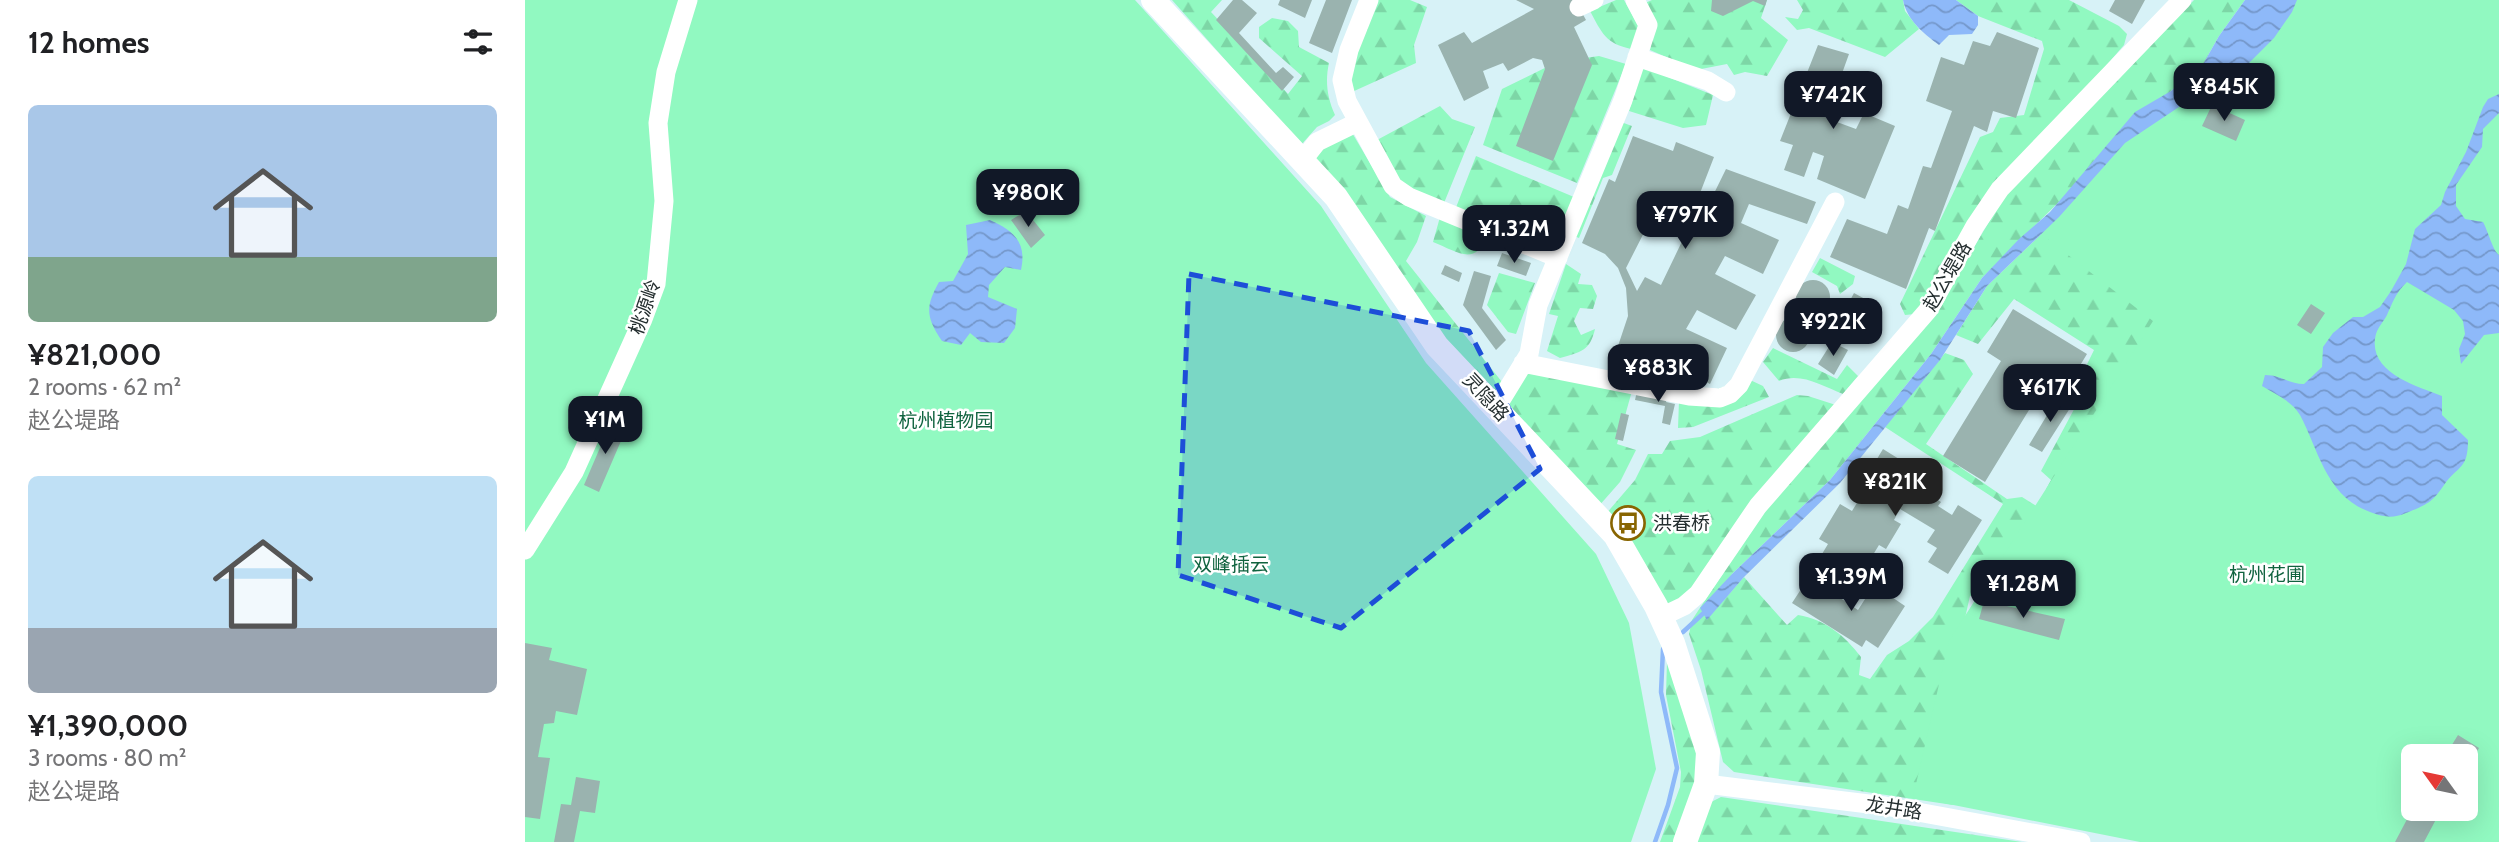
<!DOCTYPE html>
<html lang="en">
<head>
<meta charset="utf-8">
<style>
	body { margin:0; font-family:Cabin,"Noto Sans SC",sans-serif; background:#f6f6f6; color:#202124; height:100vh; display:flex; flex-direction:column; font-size:26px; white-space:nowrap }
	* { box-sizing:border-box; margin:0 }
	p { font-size:23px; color:#757577 }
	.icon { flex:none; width:38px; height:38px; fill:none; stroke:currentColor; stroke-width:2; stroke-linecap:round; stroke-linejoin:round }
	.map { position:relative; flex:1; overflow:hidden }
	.side { display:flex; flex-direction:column; background:#fff; width:525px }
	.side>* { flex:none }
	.needle { width:46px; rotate:303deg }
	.fabs { position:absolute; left:1876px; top:744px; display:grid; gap:14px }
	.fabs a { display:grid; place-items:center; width:77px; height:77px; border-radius:10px; background:#fff; box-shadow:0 7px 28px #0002; font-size:35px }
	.price { position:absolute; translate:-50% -60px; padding:0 16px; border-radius:14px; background:#111827; color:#fff; font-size:23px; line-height:46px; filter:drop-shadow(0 2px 4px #0008) }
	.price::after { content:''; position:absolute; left:50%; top:42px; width:21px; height:16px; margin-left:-10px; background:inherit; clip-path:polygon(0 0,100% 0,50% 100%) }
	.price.selected { background:#222; color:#fff }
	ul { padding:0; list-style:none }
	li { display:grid; align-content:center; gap:14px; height:371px; padding:0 28px }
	li span { display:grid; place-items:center; height:217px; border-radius:10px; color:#555 }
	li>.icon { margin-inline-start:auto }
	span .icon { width:126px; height:126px; fill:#fffc; stroke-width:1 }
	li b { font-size:30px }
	h2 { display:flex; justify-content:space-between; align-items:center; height:84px; padding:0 28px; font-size:30px }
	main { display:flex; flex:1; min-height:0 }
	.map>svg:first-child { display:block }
	.forest { fill:url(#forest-firs) }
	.garden { fill:#91f9c1; fill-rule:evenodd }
	.water { fill:url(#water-waves) }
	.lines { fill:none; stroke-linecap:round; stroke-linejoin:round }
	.stream { stroke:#8eb9f9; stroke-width:4.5 }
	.building { fill:#9ab3af }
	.minor { stroke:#fff; stroke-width:19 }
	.major { stroke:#fff; stroke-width:24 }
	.marked { fill:#1d4ed8; fill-opacity:0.2; stroke:#1d4ed8; stroke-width:5; stroke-dasharray:14 9; stroke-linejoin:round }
	.labels { text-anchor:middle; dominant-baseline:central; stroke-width:5; stroke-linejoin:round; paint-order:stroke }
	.street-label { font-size:19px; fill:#242e2f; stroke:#fff }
	.park-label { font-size:19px; fill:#10633f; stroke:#fff }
	.poi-label { font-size:19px; fill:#242e2f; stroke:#fff; text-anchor:start }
</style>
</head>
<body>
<main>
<section class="side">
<h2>12 homes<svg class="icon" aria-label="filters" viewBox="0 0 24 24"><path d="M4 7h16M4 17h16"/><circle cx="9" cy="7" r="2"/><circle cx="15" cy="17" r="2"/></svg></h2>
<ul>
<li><span style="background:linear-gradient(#a9c7e8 70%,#7fa58c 0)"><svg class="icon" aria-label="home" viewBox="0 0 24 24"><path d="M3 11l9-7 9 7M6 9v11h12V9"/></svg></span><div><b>¥821,000</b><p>2 rooms · 62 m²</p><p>赵公堤路</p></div></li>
<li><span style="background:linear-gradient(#bfe0f5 70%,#9aa5b1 0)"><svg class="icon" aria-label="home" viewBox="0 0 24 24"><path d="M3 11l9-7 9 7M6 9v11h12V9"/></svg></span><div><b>¥1,390,000</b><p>3 rooms · 80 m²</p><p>赵公堤路</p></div></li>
</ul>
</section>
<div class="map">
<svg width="1974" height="842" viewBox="0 0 1974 842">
	<defs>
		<pattern id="forest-firs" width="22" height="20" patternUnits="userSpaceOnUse" patternTransform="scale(1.75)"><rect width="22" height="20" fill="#91f9c1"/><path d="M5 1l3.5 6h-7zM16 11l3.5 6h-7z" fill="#7dd6a6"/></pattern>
		<pattern id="water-waves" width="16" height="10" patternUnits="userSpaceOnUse" patternTransform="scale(1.75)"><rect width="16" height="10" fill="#8eb9f9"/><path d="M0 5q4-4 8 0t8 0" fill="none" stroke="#7497ca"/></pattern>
	</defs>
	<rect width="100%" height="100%" fill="#d7f2f7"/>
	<path class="forest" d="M647 0H697L686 12 763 94 777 76 734 38V27L747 18 763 21 773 31 774 47 804 63C800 81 802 97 810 115L804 121 792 127 776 145Z
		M853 0H885L902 7 889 45 891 63 827 92C823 61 841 29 853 0Z
		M1091 0H1099L1114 27 1106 49C1080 43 1077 33 1065 11Z
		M1127 0H1242L1236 18 1263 40 1242 76 1220 72 1209 75 1202 64 1171 70 1125 50 1130 20 1120 3Z
		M1272 0H1378L1380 11 1394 29 1360 57 1284 28 1272 30 1260 17 1273 19 1278 10Z
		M1431 0H1544L1594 26 1602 34 1599 45 1573 75 1390 314 1380 315 1375 304 1455 137 1468 132 1475 118 1499 115 1519 49 1517 41 1453 16Z
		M1669 0H1720L1694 36 1677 66 1646 91 1457 278 1406 354 1305 480 1207 574 1182 619 1219 577 1262 625 1273 615C1301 620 1319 635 1336 657L1334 675 1345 679 1362 655 1384 641 1408 617 1478 504 1360 427 1420 353 1439 360 1448 374 1401 444 1482 499 1497 497 1531 518 1487 599 1445 596 1413 738 1428 805 1209 772 1198 762 1176 670 1164 634 1167 620 1238 512 1409 315 1478 198Z
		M1923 0 1543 506 1521 489 1526 480 1516 471 1554 400 1547 395 1569 350 1489 299 1453 344 1431 335 1462 286 1534 217Z
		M1074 56 1101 64 1052 183 958 145 977 89 1032 62Z
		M1118 67 1188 95 1181 125 1158 128 1104 111Z
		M915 106 927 119 950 127 919 203 889 191 874 181 852 140Z
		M1096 122 1107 126 1087 175 1078 178 1054 238 1049 236Z
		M826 131 865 197 901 216 892 242 881 261 977 382 971 391 917 336 787 162 797 149Z
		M951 156 1049 197 1026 249 930 210Z
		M915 217 962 237C950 267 931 251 908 242Z
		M1295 258 1330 276 1328 284 1315 294 1312 286 1287 272Z
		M1041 264 1056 274 1053 284 1067 285 1072 296 1068 309 1055 308 1049 321 1056 335 1070 329C1065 351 1056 352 1035 358L1022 351 1033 316 1024 314Z
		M974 273 1010 283 991 334 983 332 962 305Z
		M1248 348 1312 379 1322 365 1333 376 1318 394C1297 386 1276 372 1254 381L1238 362Z
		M1002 369 1107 391 1092 444 1111 450 1095 482 1073 507 983 409 984 401Z
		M1223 379 1238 386 1244 397 1168 427 1153 428 1154 401Z
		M1272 395 1283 396 1314 406 1163 594 1141 606 1080 515 1110 480 1123 454H1137L1145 441 1175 437Z
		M1142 661 1176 765 1153 842H1135L1155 787 1156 772 1141 695Z
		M1196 797 1497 842H1172L1184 803Z"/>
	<path class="garden" d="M0 0H610L796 206 901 363 1071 554 1104 623 1131 769 1106 842H0Z
		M1759 0H1974V842H1615L1388 797 1424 641 1628 321 1511 230 1628 111ZM1888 756H1941V808H1888Z"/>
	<path class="water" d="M1378 0H1431L1453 16V25L1447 34 1424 35 1414 45C1398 33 1382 20 1378 0Z
		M1720 0H1772L1767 12 1749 38 1722 65 1691 88 1660 103 1600 143 1534 217 1462 286 1415 360 1315 483 1219 577 1182 620 1175 608 1207 574 1305 480 1406 354 1457 278 1494 239 1525 212 1610 112 1646 91 1677 66 1694 36Z
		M1974 94V113L1958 129 1957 147 1931 185V206L1940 219 1958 222C1963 231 1968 251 1974 255V333L1959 335 1936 364 1934 349 1940 334 1938 321 1929 310 1882 282C1870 294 1869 300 1862 315 1859 321 1853 327 1851 334 1841 372 1891 386 1917 396V415L1943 440C1943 470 1933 465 1919 485 1907 503 1901 505 1881 513 1867 519 1859 517 1845 512 1801 496 1794 451 1775 415 1767 401 1750 394 1737 386L1740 375C1756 375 1764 384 1779 384L1797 367 1798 347 1808 333 1828 317H1838L1855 307 1866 291 1881 264 1890 229 1916 205 1920 192 1941 152 1958 107 1963 99Z
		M465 220C489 231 502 242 496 270L480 267 464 285 463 297 492 309 490 328 479 343 456 342 445 333 436 345 417 341C401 317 400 307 414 282L428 281 443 254 441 225Z"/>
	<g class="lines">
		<path class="stream" d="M1158 632 1183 609
			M1130 842 1143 805 1152 768 1136 692 1138 649"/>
	</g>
	<path class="building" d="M708 0H717L732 13 714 33 751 73 758 67 769 77 757 91 691 20Z
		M755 0H787L780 18 753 5Z
		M801 0H827L807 53 784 43Z
		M991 0H1050L1061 20 1049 27 1067 65 1028 161 991 146 1020 69 1017 60 1008 58 983 71 978 63 958 71 964 88 939 101 913 45 939 32 947 43 1009 9Z
		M1187 0H1242L1240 6 1228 1 1198 16 1186 11Z
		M1590 0H1620L1607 24 1584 11Z
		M1472 32 1514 48 1491 118 1468 111 1462 132 1449 126 1410 231 1404 228 1381 289 1305 257 1322 219 1362 234 1373 205 1383 209 1398 166 1406 168 1427 111 1401 101 1416 57 1439 65 1448 41 1465 46Z
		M1293 45 1324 54 1301 118 1331 129 1339 113 1370 126 1340 199 1292 179 1299 156 1288 152 1279 177 1259 170 1268 145 1255 141Z
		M1687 105 1720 120 1711 141 1677 126Z
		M1108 136 1148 151 1151 142 1189 157 1165 219 1133 205 1101 268 1112 291 1120 277 1136 285 1163 229 1170 232 1201 169 1291 202 1282 224 1224 204 1216 223 1254 240 1238 274 1200 256 1190 274 1231 295 1211 330 1172 310 1161 329 1202 348 1185 384 1166 374 1162 382 1093 346 1103 316 1101 288 1093 268 1080 254 1057 243 1084 179 1090 182Z
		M501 211 520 235 506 248 486 220Z
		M977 253 1006 263 1001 276 972 266Z
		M920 265 937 273 934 282 916 274Z
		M949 271 966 276 957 308 981 340 971 350 938 305Z
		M1271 297a17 17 0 1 1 34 0a17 17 0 1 1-34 0Z
		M1329 293 1351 305 1337 331 1315 319Z
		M1786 304 1800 313 1786 334 1772 325Z
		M1488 309 1562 354 1537 395 1506 376 1490 401 1504 410 1460 482 1418 456 1476 361 1462 352Z
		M1251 335a17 17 0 1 1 34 0a17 17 0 1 1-34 0Z
		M1287 328a9 9 0 1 1 18 0a9 9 0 1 1-18 0Z
		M1307 342 1323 350 1309 375 1293 364Z
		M1112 391 1142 397 1141 402 1150 404 1145 425 1137 423 1140 406 1110 400Z
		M1533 397 1547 405 1517 452 1504 445Z
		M1096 413 1104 415 1098 441 1090 439Z
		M86 422 102 427 74 492 59 485Z
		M1358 449 1398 474 1390 486 1416 502 1413 506 1427 515 1433 505 1457 520 1423 574 1403 562 1412 548 1402 542 1410 530 1375 509 1369 520 1376 524 1361 549 1354 545 1343 563 1339 560 1331 575 1297 554 1303 544 1294 539 1315 504 1327 511 1340 490 1335 487Z
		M1284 577 1333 610 1349 585 1380 606 1353 648 1341 640 1337 647 1267 603Z
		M1459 601 1540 619 1534 640 1454 619Z
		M0 643 27 648 24 660 62 669 52 715 31 711 29 723 19 724 13 757 25 758 15 819 0 817Z
		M1933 735 1954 748 1941 770V756H1920Z
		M51 777 75 781 70 813 55 811 49 842H29L36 804 46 805Z
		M1888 808H1917L1899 842H1870Z"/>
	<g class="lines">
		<path class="minor" d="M844 0 824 50 817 80 822 101 868 186 884 197 1033 258
			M1054 7 1069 0
			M1112 57 1183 81 1201 92
			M777 161 792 142 833 122
			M998 363 1164 396 1195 398 1205 394 1214 385 1310 202
			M971 408 1004 354 1013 305 1098 100 1123 25 1110 0
			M0 550 49 472 118 319 131 284 139 201 133 123 141 72 163 0
			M1136 617 1159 606 1173 594 1233 506 1404 309 1450 226 1475 189 1657 0
			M1181 784 1360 806 1556 842"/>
		<path class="major" d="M628 0 811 197 912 346 1090 535 1131 606 1148 643 1183 752 1181 784 1160 842"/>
	</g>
	<path class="marked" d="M664 274 944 331 1015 469 816 628 653 575Z"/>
	<defs>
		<g id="bus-ring" transform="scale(1.75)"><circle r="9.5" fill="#fff" stroke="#886501" stroke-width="1.5"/><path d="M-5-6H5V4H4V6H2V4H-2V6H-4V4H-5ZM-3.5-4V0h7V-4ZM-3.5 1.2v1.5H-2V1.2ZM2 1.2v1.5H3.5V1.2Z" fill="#886501"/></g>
	</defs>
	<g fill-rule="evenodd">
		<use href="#bus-ring" x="1103" y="523"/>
	</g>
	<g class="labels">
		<g class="street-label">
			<text transform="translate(1422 276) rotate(-60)">赵公堤路</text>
			<text transform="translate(120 307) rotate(-71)">桃源岭</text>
			<text transform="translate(961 397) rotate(47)">灵隐路</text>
			<text transform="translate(1369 808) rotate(9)">龙井路</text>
		</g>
		<g class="park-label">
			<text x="421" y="420">杭州植物园</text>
			<text x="706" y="564">双峰插云</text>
			<text x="1742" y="574">杭州花圃</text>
		</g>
		<g class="poi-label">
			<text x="1128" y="523">洪春桥</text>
		</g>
	</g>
</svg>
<div class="fabs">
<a><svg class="needle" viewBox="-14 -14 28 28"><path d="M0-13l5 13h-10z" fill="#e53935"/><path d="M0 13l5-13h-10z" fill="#757577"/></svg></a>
</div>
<b class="price" style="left:1699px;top:123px">¥845K</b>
<b class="price" style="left:1308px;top:131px">¥742K</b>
<b class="price" style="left:503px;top:229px">¥980K</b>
<b class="price" style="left:1160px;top:251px">¥797K</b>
<b class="price" style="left:989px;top:265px">¥1.32M</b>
<b class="price" style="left:1308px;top:358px">¥922K</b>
<b class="price" style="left:1133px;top:404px">¥883K</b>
<b class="price" style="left:1525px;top:424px">¥617K</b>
<b class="price" style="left:80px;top:456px">¥1M</b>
<b class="price selected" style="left:1370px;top:518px">¥821K</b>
<b class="price" style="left:1326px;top:613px">¥1.39M</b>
<b class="price" style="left:1498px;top:620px">¥1.28M</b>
</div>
</main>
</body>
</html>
